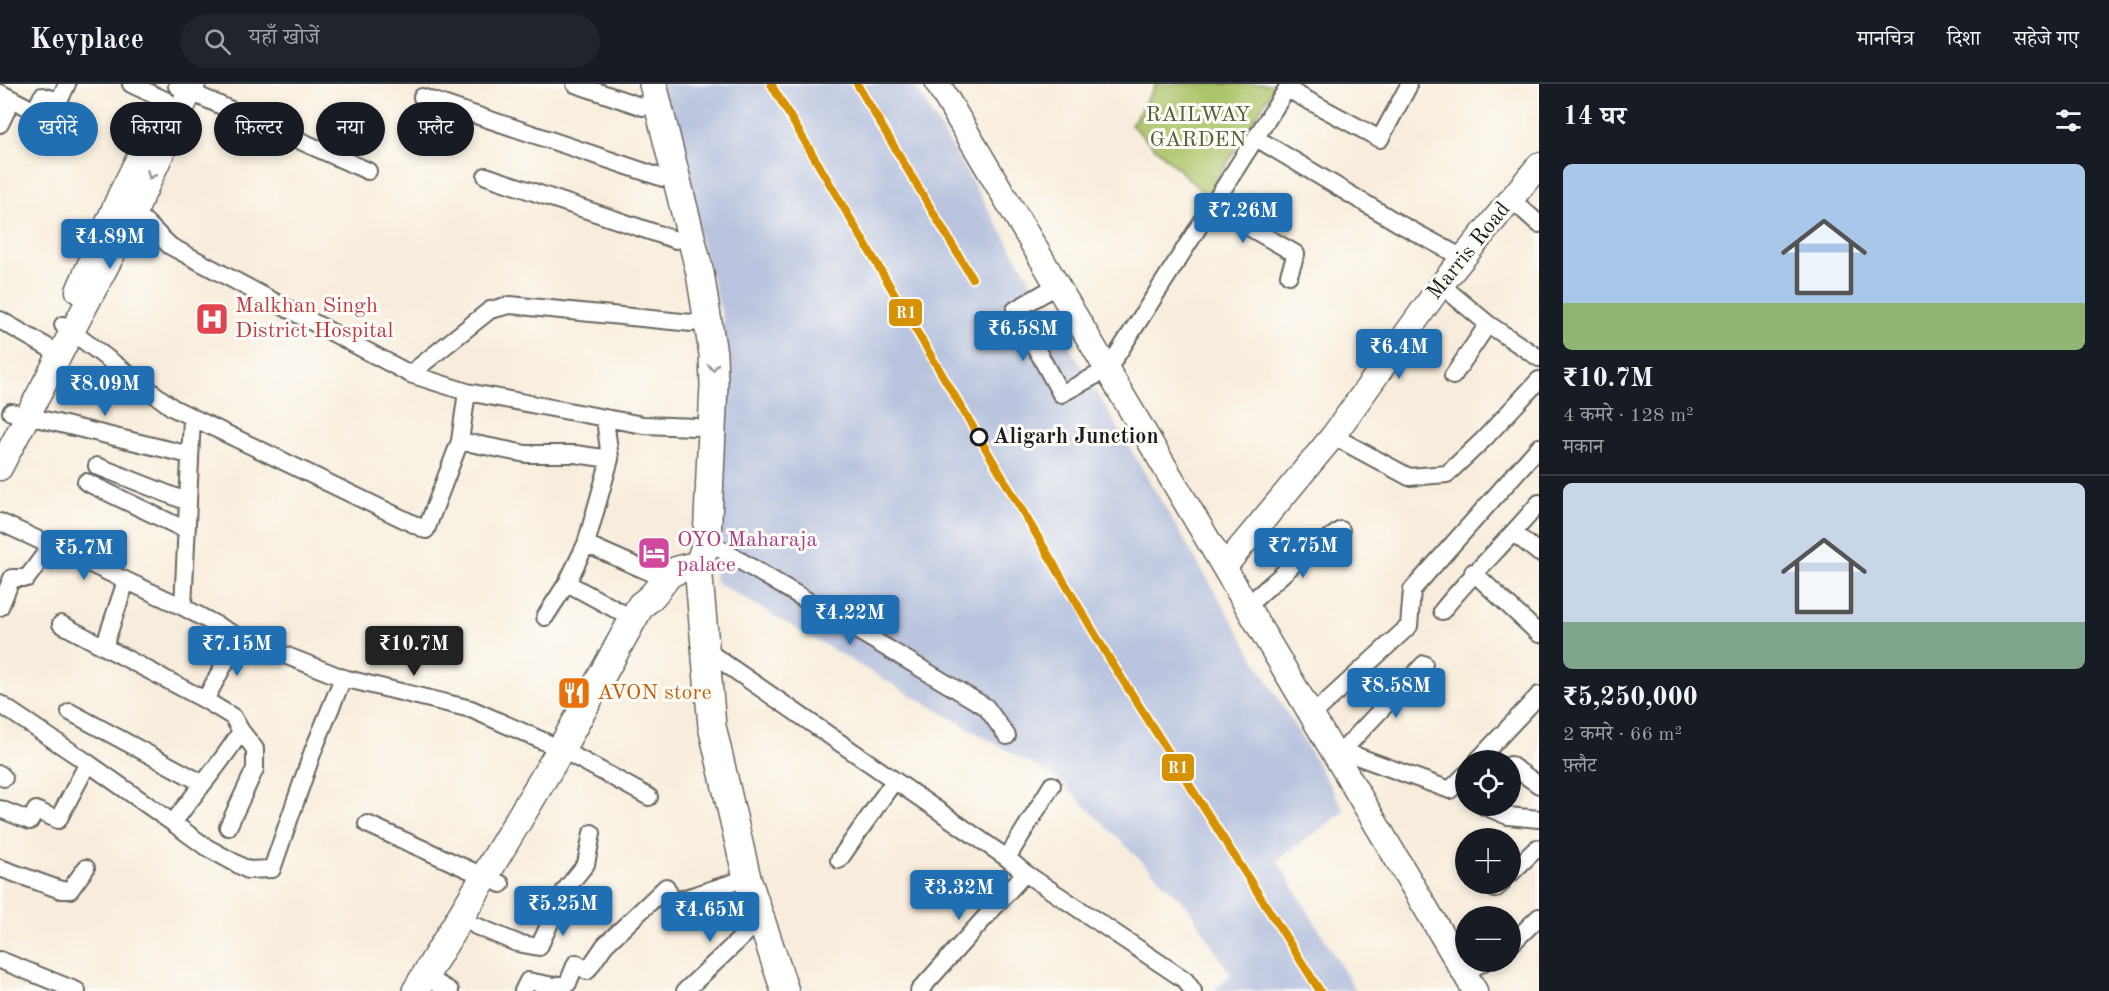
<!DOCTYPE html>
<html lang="hi">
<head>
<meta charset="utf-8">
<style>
	body { margin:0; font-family:"Old Standard TT","Noto Serif Devanagari",serif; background:#20242c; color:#f1f3f6; height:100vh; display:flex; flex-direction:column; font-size:22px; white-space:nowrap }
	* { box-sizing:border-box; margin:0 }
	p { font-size:20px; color:#9ea1a6 }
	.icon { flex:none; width:33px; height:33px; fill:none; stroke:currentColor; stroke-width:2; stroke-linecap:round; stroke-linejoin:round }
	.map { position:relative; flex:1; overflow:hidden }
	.side { display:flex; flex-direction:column; background:#171b24; width:570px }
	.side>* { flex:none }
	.guide { position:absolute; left:18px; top:18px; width:570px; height:54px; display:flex; gap:12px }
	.controls { position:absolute; left:1455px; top:666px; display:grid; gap:12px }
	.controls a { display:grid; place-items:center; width:66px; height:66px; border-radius:50%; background:#171b24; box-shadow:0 3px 9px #0003; font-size:30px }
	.price { position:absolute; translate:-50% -51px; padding:0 14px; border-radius:6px; background:#1f6fb2; color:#fff; font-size:20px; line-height:39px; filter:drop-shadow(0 2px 3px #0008) }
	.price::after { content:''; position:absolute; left:50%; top:36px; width:18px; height:14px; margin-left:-9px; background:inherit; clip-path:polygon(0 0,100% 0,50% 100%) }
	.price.selected { background:#222; color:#fff }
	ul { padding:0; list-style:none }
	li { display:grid; align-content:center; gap:12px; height:318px; padding:0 24px }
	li+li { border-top:2px solid #363941 }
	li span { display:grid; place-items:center; height:186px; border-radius:9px; color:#555 }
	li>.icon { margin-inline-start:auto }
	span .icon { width:108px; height:108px; fill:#fffc; stroke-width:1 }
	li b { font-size:26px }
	h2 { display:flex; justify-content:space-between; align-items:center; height:72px; padding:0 24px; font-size:26px }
	.pill { padding:0 21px; border-radius:27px; background:#171b24; box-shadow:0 3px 9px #0003; font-size:21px; line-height:54px }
	.pill.selected { background:#1f6fb2; color:#fff }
	header { display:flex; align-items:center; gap:36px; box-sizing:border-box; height:84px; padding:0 30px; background:#171b24; border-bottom:2px solid #363941 }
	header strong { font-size:28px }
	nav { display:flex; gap:33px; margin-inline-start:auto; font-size:21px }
	.search { width:420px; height:54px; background:#20242c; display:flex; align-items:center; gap:15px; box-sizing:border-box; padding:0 21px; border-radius:33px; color:#9ea1a6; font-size:22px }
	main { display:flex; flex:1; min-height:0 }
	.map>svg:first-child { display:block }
	.industrial { fill:#bac4de }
	.green { fill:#adc56a; stroke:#647043; stroke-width:1.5 }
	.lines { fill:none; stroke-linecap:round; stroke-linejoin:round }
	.street-casing { stroke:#69655f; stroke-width:20 }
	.secondary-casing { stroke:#69655f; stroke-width:27 }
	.primary-casing { stroke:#69655f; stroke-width:30 }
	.street { stroke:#fff; stroke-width:16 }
	.secondary { stroke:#fff; stroke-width:24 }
	.primary { stroke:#fff; stroke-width:27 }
	.rail { stroke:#1c1c1c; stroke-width:4.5; stroke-dasharray:9 4.5; stroke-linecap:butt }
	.rail-1-casing { stroke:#fdfcf7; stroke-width:12 }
	.rail-1 { stroke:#d69104; stroke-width:8 }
	.oneway { stroke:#999 }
	.stop-dot { fill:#fdfcf7; stroke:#1c1c1c; stroke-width:3 }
	.labels { text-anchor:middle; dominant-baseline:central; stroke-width:6; stroke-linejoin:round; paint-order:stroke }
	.park-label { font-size:22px; fill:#56603b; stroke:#fdfcf7 }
	.street-label { font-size:22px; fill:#1c1c1c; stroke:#fdfcf7 }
	.health-label { font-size:22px; fill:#be3a42; stroke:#fdfcf7; text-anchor:start }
	.stop-label { font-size:22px; font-weight:bold; fill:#1c1c1c; stroke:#fdfcf7; text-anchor:start }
	.hotel-label { font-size:22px; fill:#b23c85; stroke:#fdfcf7; text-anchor:start }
	.food-label { font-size:22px; fill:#c56008; stroke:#fdfcf7; text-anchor:start }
	.line-badge { stroke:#fdfcf7; stroke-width:2 }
	.badge-label { font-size:16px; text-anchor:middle; font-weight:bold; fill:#fff }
</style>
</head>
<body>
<header>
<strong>Keyplace</strong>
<div class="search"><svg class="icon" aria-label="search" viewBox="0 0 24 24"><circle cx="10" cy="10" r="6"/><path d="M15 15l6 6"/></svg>यहाँ खोजें</div>
<nav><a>मानचित्र</a><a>दिशा</a><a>सहेजे गए</a></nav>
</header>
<main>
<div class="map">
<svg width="1539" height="907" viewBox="0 0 1539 907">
	<rect width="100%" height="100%" fill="#fdfcf7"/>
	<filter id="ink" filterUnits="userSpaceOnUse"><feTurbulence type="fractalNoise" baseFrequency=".0167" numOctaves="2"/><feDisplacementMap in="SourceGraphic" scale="12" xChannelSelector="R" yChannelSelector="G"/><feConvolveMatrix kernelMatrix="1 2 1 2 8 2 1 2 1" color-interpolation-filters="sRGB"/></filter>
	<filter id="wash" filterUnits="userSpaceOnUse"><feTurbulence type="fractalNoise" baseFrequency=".008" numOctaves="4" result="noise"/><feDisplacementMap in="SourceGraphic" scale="24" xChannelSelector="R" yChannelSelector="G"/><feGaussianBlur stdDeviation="1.35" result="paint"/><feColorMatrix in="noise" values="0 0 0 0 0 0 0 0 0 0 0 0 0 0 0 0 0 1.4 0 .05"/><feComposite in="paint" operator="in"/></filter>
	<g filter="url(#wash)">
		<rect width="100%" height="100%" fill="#f8eddc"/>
		<path class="industrial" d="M655 0H914L1345 727 1277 776 1356 907H1212L1231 891 1188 823 1060 697 714 497 723 234Z"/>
		<path class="green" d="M1156 0H1276L1207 112 1131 41Z"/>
	</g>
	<g filter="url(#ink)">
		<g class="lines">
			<g class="street-casing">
				<path id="street" d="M131 0 167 17
					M575 0 643 23
					M177 2 368 87
					M1287 5 1380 55 1408 3
					M0 9 35 27 42 12 59 17 67 0
					M422 13 663 94
					M0 40 12 15
					M1256 54 1398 139 1463 174
					M486 92 676 156
					M1511 115 1539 140
					M130 123 170 162 410 290 467 308 605 334 643 341 696 343
					M1213 123 1296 170 1289 191
					M1058 201 1015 226 1061 310 1108 285 1290 0
					M1441 201 1488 240 1539 274
					M0 236 49 264
					M63 241 173 324 426 446 460 357 467 308
					M410 290 490 226 510 221 692 239
					M1453 292 1488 240
					M11 328 190 371
					M1333 352 1409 393 1447 390 1483 356 1539 296
					M460 357 526 370H575L610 375
					M97 382 188 418
					M86 398 186 446
					M0 438 183 523 239 553 343 594 471 625 561 665 649 713
					M1514 449 1539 469
					M707 457 986 623 1007 652
					M586 460 610 375 605 334
					M1473 488 1539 550
					M567 499 586 460 663 494
					M1248 521 1296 478 1341 446
					M0 523 12 494H27L50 463
					M183 523 192 334
					M1442 527C1472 489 1508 457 1539 419
					M545 533 567 499 635 536
					M104 563 126 497
					M704 565 1007 774 1025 789 1185 896 1193 907
					M205 616 239 553
					M0 620 88 679
					M70 628 202 699
					M1311 632 1409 542 1412 506 1539 363
					M1329 662 1450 706 1466 690
					M1343 666 1424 580
					M1478 676 1539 611
					M1510 681 1539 701
					M0 690 4 694
					M1484 722 1508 732 1539 735
					M0 725 30 737 36 726 58 736 88 679 173 739C195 708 222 679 241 647L233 633 205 616 61 540
					M173 739 206 763 248 786 272 785 313 667 343 594
					M367 740 501 800
					M228 743 255 685V665L241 647
					M1007 774 1052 701
					M839 776 894 697
					M0 784 61 806H70L86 784
					M1510 790 1537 764 1539 766
					M1495 805 1501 800
					M476 842 517 859 539 863 565 806 586 780 592 749
					M1510 861 1539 833
					M0 876 77 907
					M1464 889 1484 878
					M438 900 450 907
					M523 907 528 897 554 902 568 899 576 879 587 887 605 861 666 803 673 818 747 794
					M685 907 760 836
					M919 907 1025 789"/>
			</g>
			<g class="secondary-casing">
				<path id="secondary" d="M938 0 1475 907
					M78 207 120 111 164 24
					M0 384 135 128 193 0
					M1225 482 1333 352 1441 201 1539 81"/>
			</g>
			<g class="primary-casing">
				<path id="primary" d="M653 0 700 189 713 270 714 301 707 457 698 482 712 642 747 794 785 907
					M416 907 561 665 641 521C670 502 655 486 698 482"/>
			</g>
			<use href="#street" class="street"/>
			<use href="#secondary" class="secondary"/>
			<use href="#primary" class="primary"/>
			<path class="rail" d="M857 0 972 194"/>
			<g class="rail-1-casing">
				<path id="rail-1" d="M771 0 1112 579 1320 907
					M857 0 972 194"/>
			</g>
			<use href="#rail-1" class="rail-1"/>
		</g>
		<defs><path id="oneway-chevron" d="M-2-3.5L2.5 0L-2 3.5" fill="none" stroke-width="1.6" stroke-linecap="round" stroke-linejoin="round" transform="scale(1.5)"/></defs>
		<g class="oneway">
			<use href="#oneway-chevron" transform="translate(151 91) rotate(114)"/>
			<use href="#oneway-chevron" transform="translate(713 283) rotate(87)"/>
		</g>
	</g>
	<defs>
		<g id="hospital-square" transform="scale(1.725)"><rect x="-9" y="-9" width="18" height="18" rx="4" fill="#e0444e" stroke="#fdfcf7"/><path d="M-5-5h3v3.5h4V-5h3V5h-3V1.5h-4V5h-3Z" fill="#fff"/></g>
		<g id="hotel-square" transform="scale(1.725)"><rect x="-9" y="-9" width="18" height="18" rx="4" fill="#d1479c" stroke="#fdfcf7"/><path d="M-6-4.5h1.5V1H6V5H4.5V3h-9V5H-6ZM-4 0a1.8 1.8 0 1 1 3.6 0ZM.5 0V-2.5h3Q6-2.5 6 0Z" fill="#fff"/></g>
		<g id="restaurant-square" transform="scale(1.725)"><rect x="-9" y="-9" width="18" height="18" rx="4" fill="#e8710a" stroke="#fdfcf7"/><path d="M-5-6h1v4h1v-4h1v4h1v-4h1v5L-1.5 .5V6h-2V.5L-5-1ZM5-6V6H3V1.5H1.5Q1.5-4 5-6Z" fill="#fff"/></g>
	</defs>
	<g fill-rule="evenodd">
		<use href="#hospital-square" x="212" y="235"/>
		<use href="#hotel-square" x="654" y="469"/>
		<use href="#restaurant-square" x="574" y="609"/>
	</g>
	<circle class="stop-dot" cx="979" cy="353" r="8"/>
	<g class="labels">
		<g class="park-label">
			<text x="1198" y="31">RAILWAY<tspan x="1198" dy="25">GARDEN</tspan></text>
		</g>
		<g class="street-label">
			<text transform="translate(1469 167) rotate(-51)">Marris Road</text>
		</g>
		<g class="health-label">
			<text x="235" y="222">Malkhan Singh<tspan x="235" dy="25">District Hospital</tspan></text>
		</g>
		<g class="stop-label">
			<text x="993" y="353">Aligarh Junction</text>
		</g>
		<g class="hotel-label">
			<text x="677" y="456">OYO Maharaja<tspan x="677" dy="25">palace</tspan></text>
		</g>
		<g class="food-label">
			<text x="597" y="609">AVON store</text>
		</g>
	</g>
	<g class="line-badge">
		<rect x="888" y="214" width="35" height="29" rx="6" fill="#d69104"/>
		<rect x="1161" y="669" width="34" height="29" rx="6" fill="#d69104"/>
	</g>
	<g class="badge-label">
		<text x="906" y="234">R1</text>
		<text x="1178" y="689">R1</text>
	</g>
</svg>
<div class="controls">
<a><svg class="icon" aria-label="locate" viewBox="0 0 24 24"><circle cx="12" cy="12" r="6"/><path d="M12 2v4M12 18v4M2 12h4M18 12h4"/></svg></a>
<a>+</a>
<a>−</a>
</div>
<b class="price" style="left:1243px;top:160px">₹7.26M</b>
<b class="price" style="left:110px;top:186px">₹4.89M</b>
<b class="price" style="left:1023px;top:278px">₹6.58M</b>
<b class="price" style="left:1399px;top:296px">₹6.4M</b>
<b class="price" style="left:105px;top:333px">₹8.09M</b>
<b class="price" style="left:1303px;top:495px">₹7.75M</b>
<b class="price" style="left:84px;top:497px">₹5.7M</b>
<b class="price" style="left:850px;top:562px">₹4.22M</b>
<b class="price" style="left:237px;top:593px">₹7.15M</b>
<b class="price selected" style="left:414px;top:593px">₹10.7M</b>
<b class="price" style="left:1396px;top:635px">₹8.58M</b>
<b class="price" style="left:959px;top:837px">₹3.32M</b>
<b class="price" style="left:563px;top:853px">₹5.25M</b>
<b class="price" style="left:710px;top:859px">₹4.65M</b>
<div class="guide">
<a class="pill selected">खरीदें</a>
<a class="pill">किराया</a>
<a class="pill">फ़िल्टर</a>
<a class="pill">नया</a>
<a class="pill">फ़्लैट</a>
</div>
</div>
<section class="side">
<h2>14 घर<svg class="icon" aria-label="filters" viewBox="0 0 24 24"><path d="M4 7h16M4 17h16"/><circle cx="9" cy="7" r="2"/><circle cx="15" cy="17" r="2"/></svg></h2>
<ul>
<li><span style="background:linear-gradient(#a9c7e8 75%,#8fb573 0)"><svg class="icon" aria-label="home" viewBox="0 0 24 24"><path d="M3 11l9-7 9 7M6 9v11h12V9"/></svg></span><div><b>₹10.7M</b><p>4 कमरे · 128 m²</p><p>मकान</p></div></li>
<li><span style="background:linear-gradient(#c9d6e8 75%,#7fa58c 0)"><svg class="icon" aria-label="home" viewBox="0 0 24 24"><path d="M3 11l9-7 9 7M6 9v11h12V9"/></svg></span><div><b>₹5,250,000</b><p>2 कमरे · 66 m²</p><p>फ़्लैट</p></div></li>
</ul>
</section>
</main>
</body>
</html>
